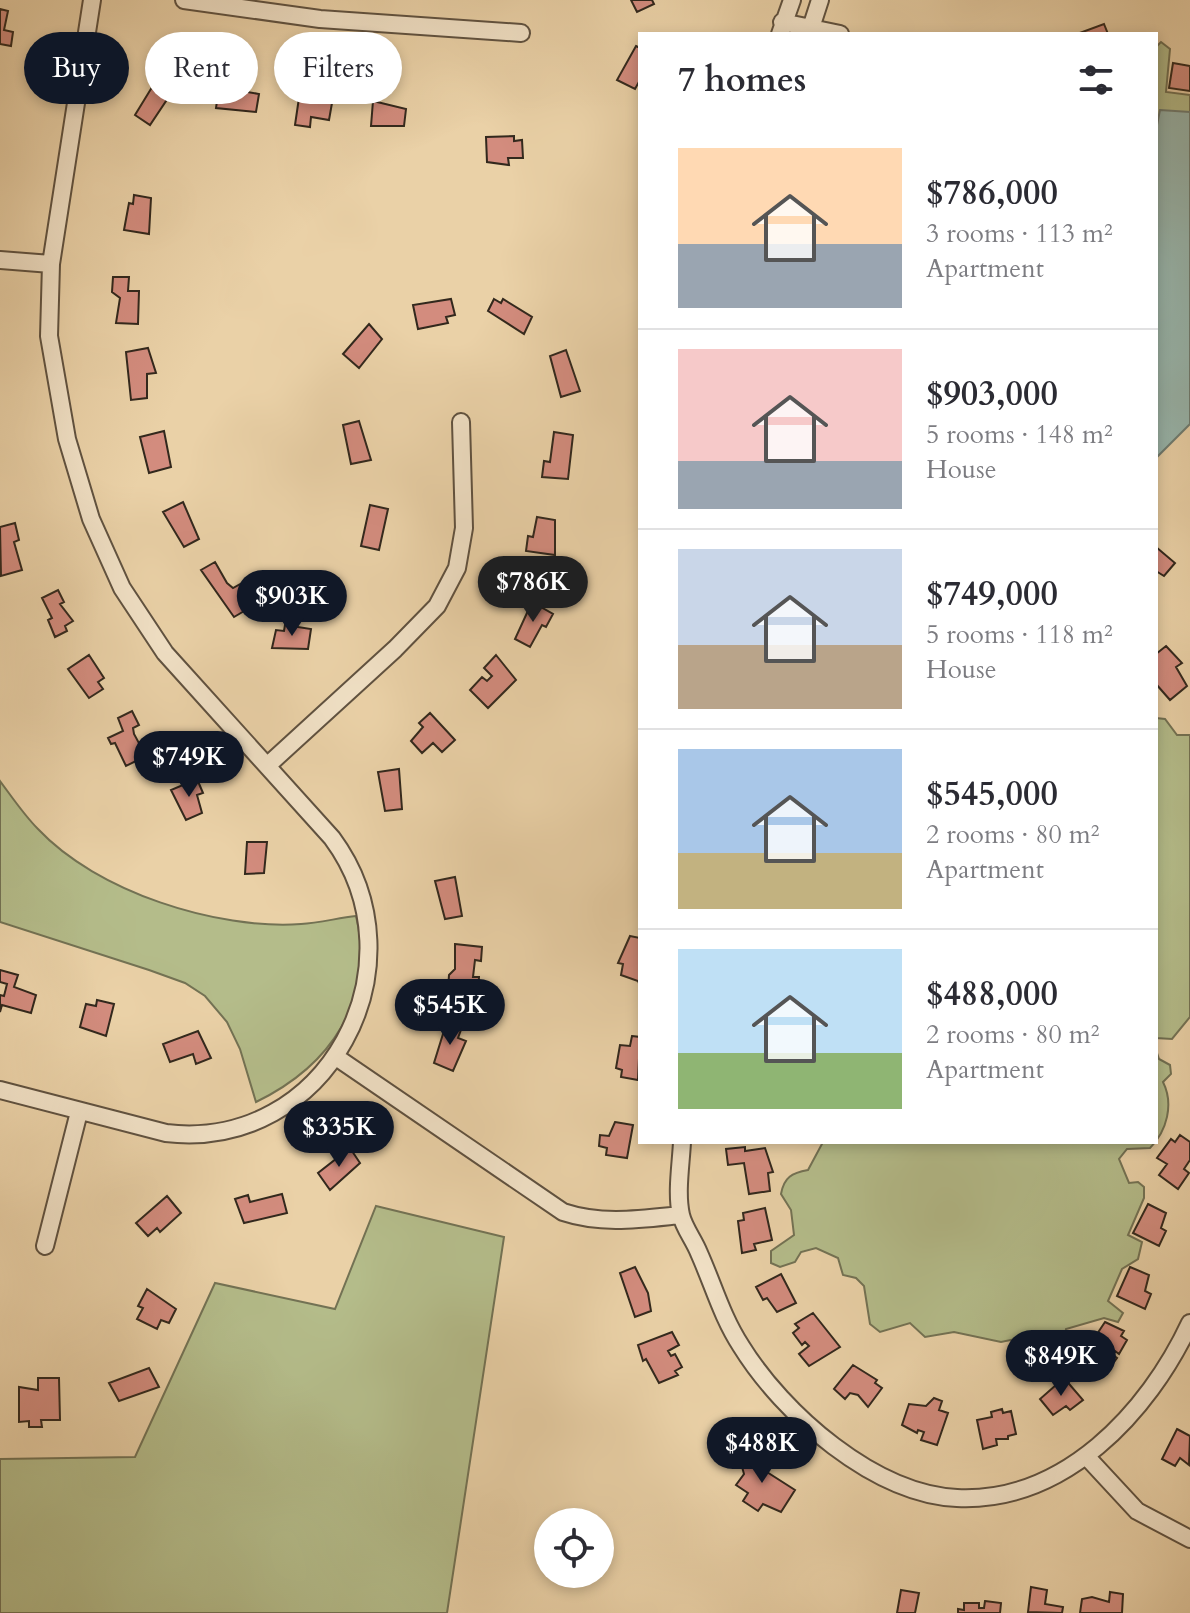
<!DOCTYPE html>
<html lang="en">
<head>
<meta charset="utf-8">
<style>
	body { margin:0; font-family:Cardo,serif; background:#f7f7f7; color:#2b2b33; height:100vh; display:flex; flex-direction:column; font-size:30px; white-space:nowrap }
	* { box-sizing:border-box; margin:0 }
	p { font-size:26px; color:#7c7c81 }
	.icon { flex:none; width:44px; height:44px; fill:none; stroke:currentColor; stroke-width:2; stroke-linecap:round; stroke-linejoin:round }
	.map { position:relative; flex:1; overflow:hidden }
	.drawer { position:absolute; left:638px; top:32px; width:520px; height:1112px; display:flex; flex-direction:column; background:#fff; border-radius:0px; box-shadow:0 4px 12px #0003 }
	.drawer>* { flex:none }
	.banner { position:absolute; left:24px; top:32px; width:494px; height:72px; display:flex; gap:16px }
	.buttons { position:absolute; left:534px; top:1508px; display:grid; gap:16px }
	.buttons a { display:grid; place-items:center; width:80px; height:80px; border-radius:50%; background:#fff; box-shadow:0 4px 12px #0003; font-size:40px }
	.price { position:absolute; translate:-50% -68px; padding:0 18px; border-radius:28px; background:#111827; color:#fff; font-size:26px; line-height:52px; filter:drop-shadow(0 2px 4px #0008) }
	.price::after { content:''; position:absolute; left:50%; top:48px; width:24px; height:18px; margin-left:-12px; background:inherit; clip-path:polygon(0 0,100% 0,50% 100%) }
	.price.selected { background:#222; color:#fff }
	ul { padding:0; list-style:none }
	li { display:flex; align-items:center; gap:24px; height:200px; padding:0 40px }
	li+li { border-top:2px solid #e1e1e2 }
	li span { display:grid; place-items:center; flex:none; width:224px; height:160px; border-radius:0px; color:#555 }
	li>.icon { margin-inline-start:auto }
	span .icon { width:96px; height:96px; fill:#fffc; stroke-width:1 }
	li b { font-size:34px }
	h2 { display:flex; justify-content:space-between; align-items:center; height:96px; padding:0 40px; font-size:34px }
	.pill { padding:0 28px; border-radius:36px; background:#fff; box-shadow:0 4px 12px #0003; font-size:28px; line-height:72px }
	.pill.selected { background:#111827; color:#fff }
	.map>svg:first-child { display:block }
	.green { fill:#b4bc8a; stroke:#737254; stroke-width:2 }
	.water { fill:#98b6ad; stroke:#6f7d73; stroke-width:2 }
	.building { fill:#d38c7e; stroke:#32281d; stroke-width:2 }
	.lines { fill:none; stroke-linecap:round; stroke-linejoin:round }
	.minor-casing { stroke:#605240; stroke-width:20 }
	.minor { stroke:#f1e1c6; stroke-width:16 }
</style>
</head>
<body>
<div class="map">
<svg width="1190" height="1613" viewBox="0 0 1190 1613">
	<rect width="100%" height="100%" fill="#ead1a7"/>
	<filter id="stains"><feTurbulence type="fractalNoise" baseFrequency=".0025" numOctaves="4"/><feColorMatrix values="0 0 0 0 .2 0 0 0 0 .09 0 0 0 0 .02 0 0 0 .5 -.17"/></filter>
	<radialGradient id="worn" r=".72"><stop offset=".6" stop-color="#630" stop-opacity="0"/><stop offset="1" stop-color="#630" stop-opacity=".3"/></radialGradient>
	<path class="green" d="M1161 42 1170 49 1166 92 1190 95V121L1156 251V47Z
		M1156 718 1165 719 1177 735H1190V1017L1172 1039 1156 1038Z
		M0 781C12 797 24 815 38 829 97 892 217 930 301 924 319 923 338 918 356 916 376 1001 330 1066 256 1102L240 1049 227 1022 205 996 185 983 149 970 0 922Z
		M1156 1050 1159 1059 1170 1065 1171 1074 1163 1082C1174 1104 1167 1131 1150 1148L1127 1149 1119 1159 1129 1183 1138 1182 1144 1187V1198L1128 1235 1142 1242 1138 1259 1122 1269 1108 1301 1123 1313 1118 1322 1104 1318 1066 1329 1063 1351 1048 1348 1037 1340 1020 1338 1001 1342 954 1332 925 1337 910 1323 880 1332 870 1324 864 1286 856 1278 843 1275 838 1258 816 1248 801 1252 795 1262 780 1267 771 1263V1251L794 1235 791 1210 781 1194C784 1177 792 1173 808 1170L823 1142H1156Z
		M376 1206 504 1237 447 1613H0V1459L135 1457 215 1283 335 1309Z"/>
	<path class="water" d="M1160 110 1190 112V424L1156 458V130Z"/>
	<path class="building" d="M631 0H652L654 4 637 12Z
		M0 9 8 11 4 30 13 32 11 46 0 44Z
		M1104 24 1108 34H1077Z
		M636 46 640 48V80L635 89 617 80Z
		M1173 63 1190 66V91L1169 88Z
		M157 79 174 89 150 125 135 115Z
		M219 87 259 94 256 112 216 108Z
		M300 91 314 93 313 100 332 103 329 120 311 117 310 127 295 125Z
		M373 101 406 109 404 126H371Z
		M514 136V141L522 140 523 158H508L509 165 487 162 486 137Z
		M134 195 151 198 149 234 124 230 129 203 133 204Z
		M113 277H129L128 291H139L138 324 116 323 120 298 112 292Z
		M451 299 455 315 446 317 448 323 418 329 413 305Z
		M494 299 501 303 503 299 532 317 524 334 488 311Z
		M369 324 382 339 359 368 343 354Z
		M148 348 156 373 147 374V398L131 400 126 352Z
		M566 350 580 391 561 397 550 356Z
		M359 421 371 460 351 464 343 425Z
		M164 431 171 467 149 473 140 437Z
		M554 432 573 435 568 479 542 477 544 461 550 462Z
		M183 502 199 539 184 547 163 512Z
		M370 505 388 509 379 550 361 546Z
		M537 517 555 520V555L526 551 528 536 533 537Z
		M15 523 19 540 14 542 22 570 1 576 0 527Z
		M1156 547 1175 563 1164 576 1156 571Z
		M215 562 227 583 233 588 242 583 248 592 244 595 251 607 234 617 201 570Z
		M58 590 64 602 60 604 73 621 65 626 67 631 55 637 48 620 52 618 42 598Z
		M532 602 553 614 546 627 542 625 530 647 515 639Z
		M285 625 311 629 308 649 272 648 276 630 284 631Z
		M1166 646 1182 663 1176 667 1187 686 1170 700 1156 684V654Z
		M89 655 104 678 98 682 103 689 89 698 68 669Z
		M496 655 516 680 488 708 470 690 482 677 487 681 492 676 484 668Z
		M132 711 139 725 133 728 134 734 146 756 126 766 115 743 111 744 108 738 123 731 118 718Z
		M430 713 455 740 442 752 433 743 422 753 411 741 423 727 419 723Z
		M399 769 402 809 385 811 378 772Z
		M197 779 203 793 197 795 202 813 186 820 171 790Z
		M247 842H267L264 873 245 874Z
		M455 877 462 916 445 919 435 881Z
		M630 936 640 938V986L638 981 621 975 623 964 618 963Z
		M455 944 482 947 481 961 475 960 473 977H479L478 992 448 990 449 975 455 969Z
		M0 970 18 975 14 987 36 995 31 1013 2 1005 0 1012V995L4 996 7 984 0 982Z
		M97 1000 114 1004 106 1036 80 1027 86 1004 96 1006Z
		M447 1021 462 1027 458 1038 466 1041 453 1071 434 1063Z
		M198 1031 211 1058 196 1064 193 1054 170 1062 163 1044Z
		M632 1036 640 1037 638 1080 621 1077 622 1070 616 1068 620 1045 630 1046Z
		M615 1122 633 1125 627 1158 606 1155 607 1148 599 1146 600 1135 609 1136Z
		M1180 1135 1190 1142V1160L1184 1169 1189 1173 1178 1189 1159 1175 1167 1164 1157 1158 1171 1139 1175 1142Z
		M745 1147V1151L765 1148 773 1172 768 1173 770 1191 749 1194 744 1163 728 1165 726 1149Z
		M350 1148 360 1163 330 1190 318 1173Z
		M282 1194 287 1213 244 1223 235 1199 248 1195 250 1202Z
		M167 1196 181 1213 160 1232 157 1228 148 1236 136 1223Z
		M1148 1204 1166 1213 1161 1228 1166 1231 1159 1246 1133 1233Z
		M765 1208 772 1240 754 1244 756 1250 742 1253 738 1221 744 1220 743 1213Z
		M635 1267 648 1293 651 1311 635 1317 620 1273Z
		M1130 1267 1149 1275 1145 1291 1151 1294 1145 1309 1117 1296Z
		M781 1274 796 1303 777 1312 767 1298 763 1300 756 1287Z
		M147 1289 176 1309 169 1323 161 1320 157 1329 137 1319 143 1308 138 1306Z
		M813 1313 840 1347 809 1366 799 1354 809 1346 805 1342 802 1345 793 1333 799 1328 795 1324Z
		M1105 1322 1124 1331 1121 1336 1127 1340 1119 1354 1115 1351 1113 1355 1117 1358 1108 1370 1081 1358Z
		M672 1332 679 1345 668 1351 671 1356 675 1354 682 1367 675 1371 678 1375 659 1383 646 1359 643 1361 638 1345Z
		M853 1365 877 1380 875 1383 882 1388 868 1407 858 1395 850 1393 845 1399 834 1389Z
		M149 1368 159 1387 119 1401 109 1383Z
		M38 1378H59L60 1420H41L42 1427H29V1421L19 1422V1387L38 1390Z
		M1064 1378 1083 1400 1070 1410 1066 1406 1053 1415 1040 1399Z
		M934 1398 942 1401 939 1410 948 1413 937 1445 921 1440 924 1432 918 1430 917 1433 902 1425 909 1404 926 1406Z
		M1002 1409 1003 1413 1011 1411 1016 1434 1008 1436V1439H996L997 1445 983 1449 977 1420 992 1417 991 1412Z
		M1177 1429 1190 1436 1189 1465 1180 1458 1175 1466 1162 1459Z
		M755 1448 759 1467 795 1490 781 1512 763 1504 758 1511 743 1501 748 1493 736 1485 744 1474 738 1452Z
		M1031 1587 1047 1590 1045 1604 1063 1607 1062 1613 1028 1612Z
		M901 1590 919 1593 915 1613H897Z
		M1110 1592 1123 1594 1122 1613H1080L1082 1599 1092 1597 1109 1602Z
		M985 1601 1001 1603 1000 1613H958V1609L964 1610V1603H979V1608H984Z"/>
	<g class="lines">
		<g class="minor-casing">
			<path id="minor" d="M184 0 320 19 521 33
				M782 22 840 34
				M780 34 792 0
				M809 34 820 0
				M0 260 51 264
				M267 766 395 649 437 606 457 568 464 528 461 422
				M336 1057 563 1212C602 1225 641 1219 681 1215
				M0 1090 166 1133C327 1152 426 965 332 838L165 653 122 588 91 519 67 439 49 336 51 264 92 0
				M682 1142C681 1164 676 1193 681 1215 684 1228 694 1240 699 1253 713 1284 722 1317 741 1346 783 1414 874 1494 957 1498 1064 1503 1148 1413 1190 1323
				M45 1246 79 1112
				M1086 1456 1137 1511 1190 1539"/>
		</g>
		<use href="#minor" class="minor"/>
	</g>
	<rect width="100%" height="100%" filter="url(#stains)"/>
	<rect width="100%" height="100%" fill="url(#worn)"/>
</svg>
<div class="buttons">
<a><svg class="icon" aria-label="locate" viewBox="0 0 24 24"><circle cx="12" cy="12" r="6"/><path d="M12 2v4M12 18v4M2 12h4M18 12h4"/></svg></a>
</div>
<b class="price selected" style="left:533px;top:624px">$786K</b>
<b class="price" style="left:292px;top:638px">$903K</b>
<b class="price" style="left:189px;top:799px">$749K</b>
<b class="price" style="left:450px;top:1047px">$545K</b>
<b class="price" style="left:339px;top:1169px">$335K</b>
<b class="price" style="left:1061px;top:1398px">$849K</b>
<b class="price" style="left:762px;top:1485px">$488K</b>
<div class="banner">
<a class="pill selected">Buy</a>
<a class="pill">Rent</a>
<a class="pill">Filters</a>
</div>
<section class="drawer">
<h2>7 homes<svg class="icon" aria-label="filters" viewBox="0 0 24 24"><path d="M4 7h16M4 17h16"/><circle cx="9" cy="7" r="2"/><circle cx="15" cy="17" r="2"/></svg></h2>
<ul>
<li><span style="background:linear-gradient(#ffd9b3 60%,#9aa5b1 0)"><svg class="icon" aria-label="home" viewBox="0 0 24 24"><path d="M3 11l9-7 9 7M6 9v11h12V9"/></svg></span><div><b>$786,000</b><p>3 rooms · 113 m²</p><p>Apartment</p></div></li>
<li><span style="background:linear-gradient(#f6c9c9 70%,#9aa5b1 0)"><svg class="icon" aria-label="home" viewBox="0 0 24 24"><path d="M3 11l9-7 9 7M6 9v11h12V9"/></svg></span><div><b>$903,000</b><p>5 rooms · 148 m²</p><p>House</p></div></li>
<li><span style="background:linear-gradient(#c9d6e8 60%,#b9a48a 0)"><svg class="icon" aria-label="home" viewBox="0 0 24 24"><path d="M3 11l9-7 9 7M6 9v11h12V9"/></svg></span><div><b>$749,000</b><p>5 rooms · 118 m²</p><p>House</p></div></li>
<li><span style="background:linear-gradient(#a9c7e8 65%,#c2b280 0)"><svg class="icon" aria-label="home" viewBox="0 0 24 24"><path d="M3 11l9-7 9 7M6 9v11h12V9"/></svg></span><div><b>$545,000</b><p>2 rooms · 80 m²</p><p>Apartment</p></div></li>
<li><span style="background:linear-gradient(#bfe0f5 65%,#8fb573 0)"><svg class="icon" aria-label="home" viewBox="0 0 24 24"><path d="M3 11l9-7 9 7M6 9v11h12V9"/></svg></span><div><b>$488,000</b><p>2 rooms · 80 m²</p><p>Apartment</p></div></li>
</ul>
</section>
</div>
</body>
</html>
